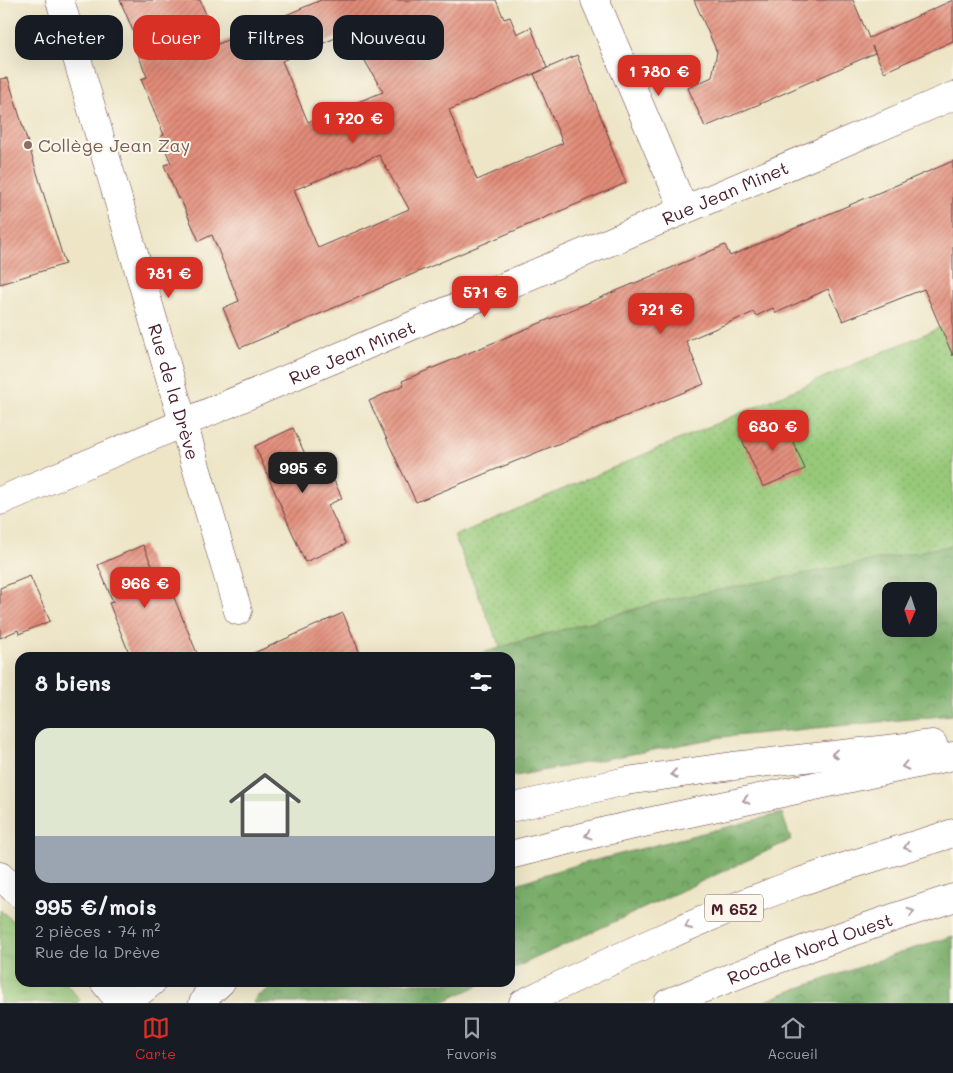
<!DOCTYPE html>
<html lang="fr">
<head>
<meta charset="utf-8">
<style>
	body { margin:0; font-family:Mali,sans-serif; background:#242831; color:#f1f3f6; height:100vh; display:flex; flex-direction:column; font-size:19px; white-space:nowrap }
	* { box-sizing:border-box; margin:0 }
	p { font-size:16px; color:#9ea1a6 }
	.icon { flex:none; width:28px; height:28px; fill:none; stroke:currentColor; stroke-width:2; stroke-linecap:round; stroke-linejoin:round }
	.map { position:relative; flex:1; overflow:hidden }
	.sheet { position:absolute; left:15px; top:652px; width:500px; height:335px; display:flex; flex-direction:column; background:#171b24; border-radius:15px; box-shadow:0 5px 20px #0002 }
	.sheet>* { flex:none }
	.banner { position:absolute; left:15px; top:15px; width:500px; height:45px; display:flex; gap:10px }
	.needle { width:32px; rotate:183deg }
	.controls { position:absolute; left:882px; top:582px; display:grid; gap:10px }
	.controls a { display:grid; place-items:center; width:55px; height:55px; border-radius:10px; background:#171b24; box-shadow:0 5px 20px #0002; font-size:25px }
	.price { position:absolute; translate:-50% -42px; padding:0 11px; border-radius:10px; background:#d93025; color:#fff; font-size:16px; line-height:32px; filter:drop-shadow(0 1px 2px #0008) }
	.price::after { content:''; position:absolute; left:50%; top:30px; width:15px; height:11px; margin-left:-8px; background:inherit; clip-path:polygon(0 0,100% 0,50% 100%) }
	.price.selected { background:#222; color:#fff }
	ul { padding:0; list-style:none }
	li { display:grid; align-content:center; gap:10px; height:265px; padding:0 20px }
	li+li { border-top:1px solid #363941 }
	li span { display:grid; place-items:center; height:155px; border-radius:15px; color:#555 }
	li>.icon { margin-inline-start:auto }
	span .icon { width:90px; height:90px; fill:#fffc; stroke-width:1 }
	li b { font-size:21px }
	h2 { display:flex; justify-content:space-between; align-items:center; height:60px; padding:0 20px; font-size:21px }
	.pill { padding:0 18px; border-radius:15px; background:#171b24; box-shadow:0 5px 20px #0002; font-size:18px; line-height:45px }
	.pill.selected { background:#d93025; color:#fff }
	.tabs { display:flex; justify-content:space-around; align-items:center; height:70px; border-top:1px solid #363941; background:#171b24; font-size:14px; color:#9ea1a6 }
	.tabs a { display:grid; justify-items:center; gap:2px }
	.tabs .selected { color:#d93025 }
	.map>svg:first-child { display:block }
	.grass { fill:url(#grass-tufts); stroke:#707452 }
	.forest { fill:url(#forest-crowns); stroke:#62664a; fill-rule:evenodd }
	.park { fill:url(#park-dots); stroke:#707452 }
	.building { fill:url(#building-hatch); fill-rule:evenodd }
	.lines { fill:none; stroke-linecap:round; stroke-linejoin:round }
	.minor-casing { stroke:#623d42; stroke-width:29 }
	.tertiary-casing { stroke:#623d42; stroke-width:29 }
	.trunk-casing { stroke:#623d42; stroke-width:29 }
	.minor { stroke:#fff; stroke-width:28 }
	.tertiary { stroke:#fff; stroke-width:28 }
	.trunk { stroke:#fff; stroke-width:28 }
	.oneway { stroke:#ae9aa0 }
	.education-dot { fill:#8d6e63; stroke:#fbf7ec; stroke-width:2 }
	.labels { text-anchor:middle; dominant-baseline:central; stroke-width:4; stroke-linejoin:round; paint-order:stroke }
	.shield { fill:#fbf7ec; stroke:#7f6065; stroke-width:1 }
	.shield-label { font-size:16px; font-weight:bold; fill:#4a1f2b }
	.education-label { font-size:18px; fill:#785e54; stroke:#fbf7ec; text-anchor:start }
	.street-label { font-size:18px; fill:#4a1f2b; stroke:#fbf7ec }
</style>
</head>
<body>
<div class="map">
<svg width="953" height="1003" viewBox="0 0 953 1003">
	<defs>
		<pattern id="grass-tufts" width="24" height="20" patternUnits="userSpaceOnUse" patternTransform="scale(1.25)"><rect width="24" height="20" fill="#97c979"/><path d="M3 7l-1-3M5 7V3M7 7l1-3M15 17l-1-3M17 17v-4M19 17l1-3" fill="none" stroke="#84ac69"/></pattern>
		<pattern id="forest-crowns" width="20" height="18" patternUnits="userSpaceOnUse" patternTransform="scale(1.25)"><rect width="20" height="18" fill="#79ad69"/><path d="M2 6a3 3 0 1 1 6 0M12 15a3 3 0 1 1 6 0" fill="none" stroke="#658c57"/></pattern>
		<pattern id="park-dots" width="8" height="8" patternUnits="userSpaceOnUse" patternTransform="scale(1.25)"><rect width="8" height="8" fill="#97c979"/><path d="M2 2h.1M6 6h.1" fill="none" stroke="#84ac69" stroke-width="1.8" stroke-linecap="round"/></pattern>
		<pattern id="building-hatch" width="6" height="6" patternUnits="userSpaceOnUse" patternTransform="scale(1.25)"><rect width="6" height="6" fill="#e28c79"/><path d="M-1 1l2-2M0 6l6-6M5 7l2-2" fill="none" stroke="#b97263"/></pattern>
	</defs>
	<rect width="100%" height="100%" fill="#fbf7ec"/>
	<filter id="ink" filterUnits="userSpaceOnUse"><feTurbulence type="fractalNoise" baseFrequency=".02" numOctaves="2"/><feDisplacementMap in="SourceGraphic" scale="10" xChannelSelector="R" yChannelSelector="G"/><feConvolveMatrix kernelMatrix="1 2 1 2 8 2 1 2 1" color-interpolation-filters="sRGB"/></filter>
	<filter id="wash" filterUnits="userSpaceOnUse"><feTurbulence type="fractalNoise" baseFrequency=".0096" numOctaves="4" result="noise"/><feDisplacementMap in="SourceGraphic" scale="20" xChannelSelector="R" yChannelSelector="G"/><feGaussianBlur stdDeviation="1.12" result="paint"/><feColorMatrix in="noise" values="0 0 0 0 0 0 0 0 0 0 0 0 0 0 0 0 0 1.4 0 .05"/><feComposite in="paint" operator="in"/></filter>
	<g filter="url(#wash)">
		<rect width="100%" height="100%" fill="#ede5c6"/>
		<path class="grass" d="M0 910 20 927V982L66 983 80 1000 77 1003H0Z"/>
		<path class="forest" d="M953 545V715L723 737 510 777V658H464L667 600ZM891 591H929V629H891Z
			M782 813 791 840 510 970V886L565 868Z
			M953 936V1003H762L782 994 911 949Z
			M278 983V982L484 983 440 1003H253L256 997Z"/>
		<path class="park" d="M953 322V545L667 600 500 647 454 536Z"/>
		<g id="blocks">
			<path class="building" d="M120 0H200L218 44 321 0H496L504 19 510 17 517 34 531 27 547 68 449 110 477 180 563 143 534 74 577 55 611 143 610 144 626 183 240 348 223 308 239 301 212 235 199 241 180 198 178 199 164 165 171 163 160 137 164 135 141 79 147 77 138 54 142 52ZM350 35 383 92 308 122 282 61 340 36 341 39ZM379 155 409 209 318 248 294 190Z
				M694 0H853L869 38 953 0V41L884 72 872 46 875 53 769 100 705 127 688 88 712 77 717 52Z
				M8 78 65 264 0 284V79Z
				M953 161V356L924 289 843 321 828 289 776 313 773 308 756 316 754 312 686 341 704 384 416 502 369 401 404 385 402 381 678 265 725 245 730 256Z
				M782 416 805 469 763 487 740 435Z
				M293 428 310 465 324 459 342 498 328 505 346 544 305 562 255 446Z
				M143 545 163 591 170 588 199 658H131L109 603 113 602 98 565Z
				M30 576 50 621 19 634 18 630 0 638V588Z
				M343 613 362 658H243Z"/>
		</g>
	</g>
	<g filter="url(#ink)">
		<use href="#blocks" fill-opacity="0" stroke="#623d42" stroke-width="1"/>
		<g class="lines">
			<g class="minor-casing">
				<g id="minor">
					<path id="s1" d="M60 0 238 611"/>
					<path d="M595 0 684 210"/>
					<path id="s2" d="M0 501C319 368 635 230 953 96"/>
				</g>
			</g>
			<g class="tertiary-casing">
				<path id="tertiary" d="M0 876 20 894
					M104 982 121 1003"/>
			</g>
			<g class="trunk-casing">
				<g id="trunk">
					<path d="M510 808 626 781 733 766 933 744"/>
					<path d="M510 855 606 831 953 756"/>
					<path d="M126 1003 152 982"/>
					<path d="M203 1003 207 995 221 982"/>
					<path d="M523 1003C612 960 701 918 794 884 846 865 900 850 953 833"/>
					<path id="s3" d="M668 1003C762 964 856 929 953 898"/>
				</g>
			</g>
			<use href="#minor" class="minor"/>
			<use href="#tertiary" class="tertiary"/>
			<use href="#trunk" class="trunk"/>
		</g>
		<defs><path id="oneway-chevron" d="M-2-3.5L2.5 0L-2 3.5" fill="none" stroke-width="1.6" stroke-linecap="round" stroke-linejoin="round" transform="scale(1.25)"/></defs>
		<g class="oneway">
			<use href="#oneway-chevron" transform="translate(835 754) rotate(174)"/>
			<use href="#oneway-chevron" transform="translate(905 766) rotate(168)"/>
			<use href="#oneway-chevron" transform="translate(674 774) rotate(172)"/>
			<use href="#oneway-chevron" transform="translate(746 800) rotate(168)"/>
			<use href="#oneway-chevron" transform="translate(588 835) rotate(165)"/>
			<use href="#oneway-chevron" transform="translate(907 847) rotate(162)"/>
			<use href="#oneway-chevron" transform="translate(911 912) rotate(-18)"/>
			<use href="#oneway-chevron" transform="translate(688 926) rotate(156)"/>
		</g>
	</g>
	<circle class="education-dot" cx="28" cy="145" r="5"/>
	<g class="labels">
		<rect class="shield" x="705" y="894.5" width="58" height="27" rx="4"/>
		<g class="shield-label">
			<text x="734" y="908">M 652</text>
		</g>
		<g class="education-label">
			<text x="38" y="145">Collège Jean Zay</text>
		</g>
		<g class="street-label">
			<text stroke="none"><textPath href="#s2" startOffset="788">Rue Jean Minet</textPath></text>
			<text stroke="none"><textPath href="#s2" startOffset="382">Rue Jean Minet</textPath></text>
			<text stroke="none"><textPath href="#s1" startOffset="408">Rue de la Drève</textPath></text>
			<text stroke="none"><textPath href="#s3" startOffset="152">Rocade Nord Ouest</textPath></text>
		</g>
	</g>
</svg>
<div class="controls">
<a><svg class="needle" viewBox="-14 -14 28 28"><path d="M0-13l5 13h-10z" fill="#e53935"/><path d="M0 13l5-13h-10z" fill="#9ea1a6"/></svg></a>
</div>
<b class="price" style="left:659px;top:97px">1 780 €</b>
<b class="price" style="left:353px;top:144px">1 720 €</b>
<b class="price" style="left:169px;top:299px">781 €</b>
<b class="price" style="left:485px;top:318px">571 €</b>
<b class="price" style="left:661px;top:335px">721 €</b>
<b class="price" style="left:773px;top:452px">680 €</b>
<b class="price selected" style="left:303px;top:494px">995 €</b>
<b class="price" style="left:145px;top:609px">966 €</b>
<div class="banner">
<a class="pill">Acheter</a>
<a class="pill selected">Louer</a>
<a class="pill">Filtres</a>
<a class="pill">Nouveau</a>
</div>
<section class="sheet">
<h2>8 biens<svg class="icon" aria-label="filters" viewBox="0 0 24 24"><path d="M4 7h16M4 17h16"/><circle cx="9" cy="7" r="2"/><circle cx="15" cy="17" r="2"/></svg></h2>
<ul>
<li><span style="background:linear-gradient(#dfe7d0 70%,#9aa5b1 0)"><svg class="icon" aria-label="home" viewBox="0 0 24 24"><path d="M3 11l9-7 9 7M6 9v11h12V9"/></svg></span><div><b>995 €/mois</b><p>2 pièces · 74 m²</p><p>Rue de la Drève</p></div></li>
</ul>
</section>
</div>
<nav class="tabs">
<a class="selected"><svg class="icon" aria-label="map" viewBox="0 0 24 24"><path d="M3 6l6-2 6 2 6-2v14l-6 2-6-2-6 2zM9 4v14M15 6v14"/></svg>Carte</a>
<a><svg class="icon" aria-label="saved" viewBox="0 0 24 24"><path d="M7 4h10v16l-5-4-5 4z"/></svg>Favoris</a>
<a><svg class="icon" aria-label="home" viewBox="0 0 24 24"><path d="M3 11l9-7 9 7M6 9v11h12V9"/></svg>Accueil</a>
</nav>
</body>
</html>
